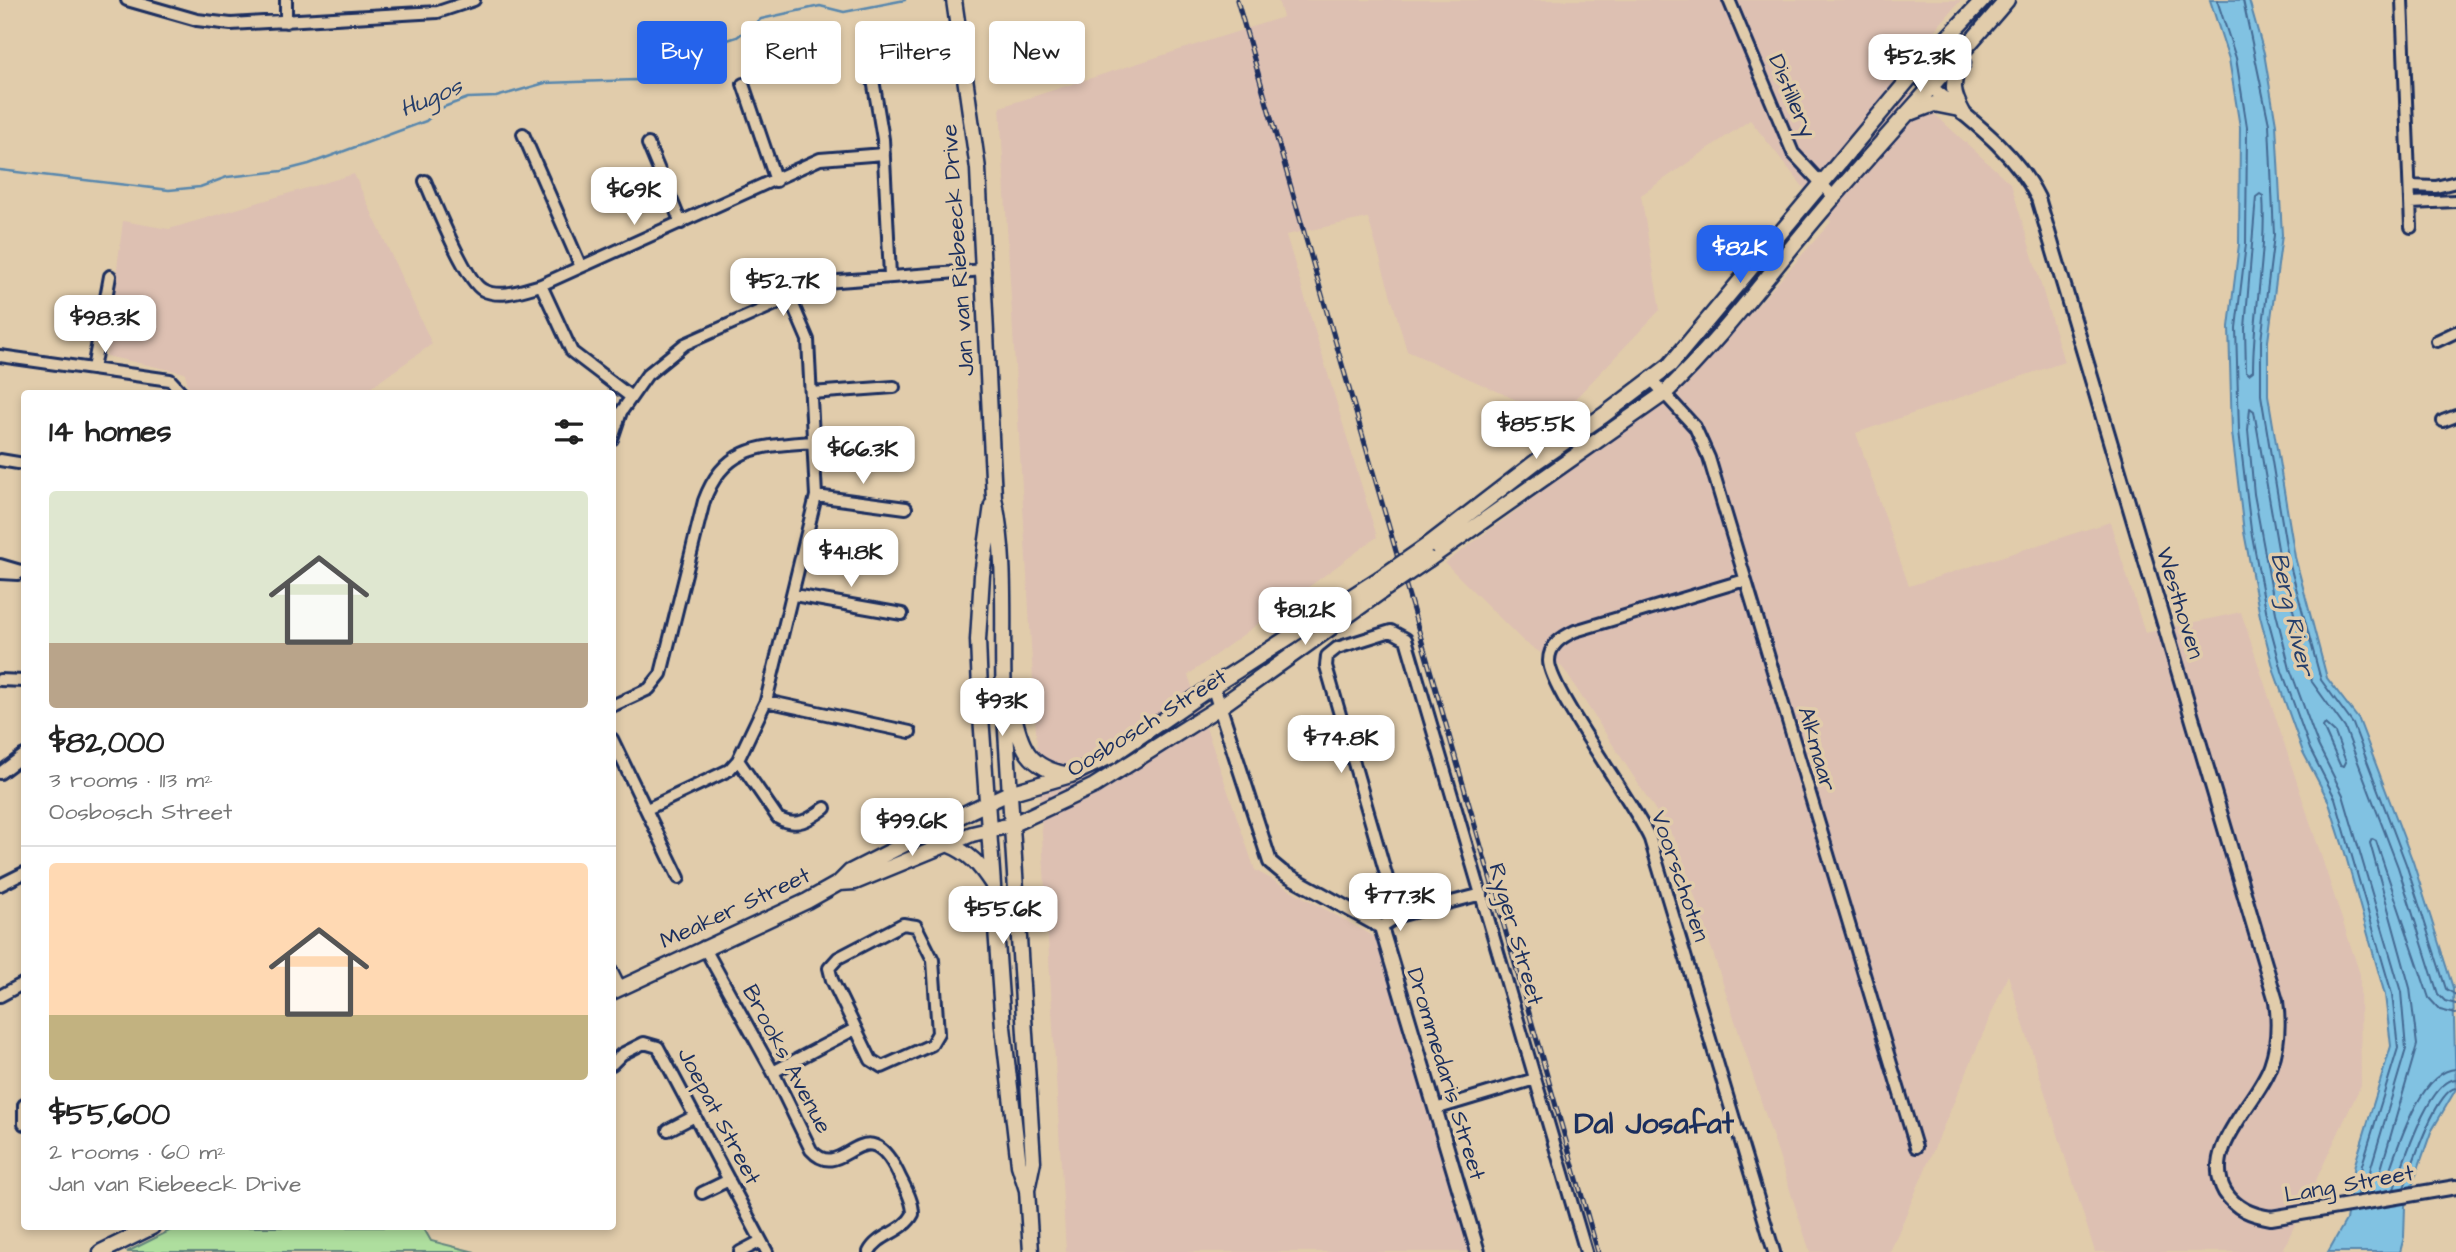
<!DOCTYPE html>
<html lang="en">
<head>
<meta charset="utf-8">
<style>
	body { margin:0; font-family:"Architects Daughter",sans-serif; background:#f6f6f6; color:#222; height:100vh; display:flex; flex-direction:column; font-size:26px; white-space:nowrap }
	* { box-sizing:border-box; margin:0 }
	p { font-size:23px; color:#767676 }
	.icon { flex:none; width:38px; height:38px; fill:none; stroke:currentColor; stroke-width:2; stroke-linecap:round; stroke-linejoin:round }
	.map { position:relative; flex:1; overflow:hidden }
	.drawer { position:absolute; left:21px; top:390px; width:595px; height:840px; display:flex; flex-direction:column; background:#fff; border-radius:7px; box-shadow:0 4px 10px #0003 }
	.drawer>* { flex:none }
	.top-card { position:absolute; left:637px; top:21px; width:665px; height:63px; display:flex; gap:14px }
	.price { position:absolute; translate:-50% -60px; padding:0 16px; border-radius:14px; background:#fff; color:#222; font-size:23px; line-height:46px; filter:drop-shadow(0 2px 4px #0008) }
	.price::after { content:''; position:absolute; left:50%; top:42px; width:21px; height:16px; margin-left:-10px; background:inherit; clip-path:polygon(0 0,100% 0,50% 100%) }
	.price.active { background:#2563eb; color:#fff }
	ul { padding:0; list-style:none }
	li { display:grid; align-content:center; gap:14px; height:371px; padding:0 28px }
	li+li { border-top:2px solid #e0e0e0 }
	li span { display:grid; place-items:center; height:217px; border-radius:7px; color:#555 }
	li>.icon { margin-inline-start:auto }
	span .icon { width:126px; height:126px; fill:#fffc; stroke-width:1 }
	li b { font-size:30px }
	h2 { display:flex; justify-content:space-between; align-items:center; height:84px; padding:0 28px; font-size:30px }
	.tag { padding:0 24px; border-radius:7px; background:#fff; box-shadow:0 4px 10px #0003; font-size:24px; line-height:63px }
	.tag.active { background:#2563eb; color:#fff }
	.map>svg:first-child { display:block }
	.built { fill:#ddc0b2 }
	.green { fill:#aede9e; stroke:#64867e; stroke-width:2 }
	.water { fill:#81c2e2; stroke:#5887ad; stroke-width:2 }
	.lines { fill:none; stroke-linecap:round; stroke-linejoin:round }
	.shore { stroke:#446a93; stroke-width:2 }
	.stream { stroke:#5887ad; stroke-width:2.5 }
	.minor-casing { stroke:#1b2f5e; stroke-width:16 }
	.tertiary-casing { stroke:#1b2f5e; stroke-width:18 }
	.secondary-casing { stroke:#1b2f5e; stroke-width:19 }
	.minor { stroke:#e1ccab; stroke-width:10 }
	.tertiary { stroke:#e1ccab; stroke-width:12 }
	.secondary { stroke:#e1ccab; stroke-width:14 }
	.rail-casing { stroke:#1b2f5e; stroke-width:5 }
	.rail { stroke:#e1ccab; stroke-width:2.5; stroke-dasharray:8; stroke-linecap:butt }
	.secondary-bridge-casing { stroke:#1b2f5e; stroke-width:19; stroke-linecap:butt }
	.secondary-bridge { stroke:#e1ccab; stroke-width:14 }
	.labels { text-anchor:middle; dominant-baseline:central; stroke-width:7; stroke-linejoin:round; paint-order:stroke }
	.street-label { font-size:23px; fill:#1b2f5e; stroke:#e1ccab }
	.water-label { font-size:24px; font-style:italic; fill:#253e6b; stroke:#e1ccab }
	.district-label { font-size:30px; font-weight:bold; fill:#1b2f5e; stroke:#e1ccab }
</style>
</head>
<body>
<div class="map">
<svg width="2456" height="1252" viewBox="0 0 2456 1252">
	<rect width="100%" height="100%" fill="#e1ccab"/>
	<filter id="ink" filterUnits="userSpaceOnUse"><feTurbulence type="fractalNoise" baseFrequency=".0143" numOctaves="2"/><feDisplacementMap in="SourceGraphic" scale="14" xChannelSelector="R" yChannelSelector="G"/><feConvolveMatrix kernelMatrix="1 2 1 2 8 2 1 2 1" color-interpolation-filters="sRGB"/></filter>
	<g filter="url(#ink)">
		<path class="built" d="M1278 0H1961L1894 77 2011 184 2064 362 1856 433 1909 586 2110 522 2145 633 2241 612 2360 974 2361 1085 2282 1252H2095L2008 975 1890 1252H1810L1678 845 1563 668 1523 641 1445 563 1689 383 1831 222 1750 120 1641 195 1660 310 1557 418 1407 351 1368 218 1286 235 1377 537 1188 675 1255 870 1375 937 1471 1252H1066L1000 107 1283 17Z
			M354 174 432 344 362 394H190L185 373 106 356 123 221 169 229Z"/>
		<path class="green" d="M177 1227H423L431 1241 475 1252H127Z"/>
		<path class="water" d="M2210 0H2249L2264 53 2276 124 2282 235 2268 341V395L2295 557 2327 678 2359 720 2413 862 2453 988 2456 1089 2431 1132 2405 1206 2404 1237 2400 1252H2328L2346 1220 2355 1164 2391 1046 2385 995 2345 853 2328 800 2303 752 2275 674 2260 616 2244 532 2232 432 2229 327 2239 244 2240 127 2229 59Z"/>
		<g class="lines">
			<path class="shore" d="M2217 0 2236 58 2247 127 2246 244 2236 328 2239 431 2251 530 2267 615 2282 671 2310 749 2335 798 2392 994 2398 1048 2362 1165 2357 1196
				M2243 0 2269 124 2274 235 2261 341V395L2288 558 2321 680 2353 724 2406 864 2446 989 2456 995
				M2260 194 2263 196C2267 255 2253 312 2253 371L2249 374 2246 371 2245 328 2256 197Z
				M2325 724 2335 733 2346 762 2344 766 2340 765 2323 727Z
				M2456 1014 2440 1010 2429 998 2376 841 2372 839 2370 843 2410 988 2417 1045 2381 1169V1181L2386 1180C2397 1150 2420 1070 2456 1069
				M2404 1188C2411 1168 2436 1090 2456 1088
				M2394 1189C2403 1165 2428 1081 2456 1079
				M2366 1194 2371 1167 2406 1049 2401 992 2343 795 2318 745 2290 669 2276 613 2254 494 2248 430 2250 408 2254 411 2280 560 2312 682 2345 728 2398 867 2438 994 2445 1001 2456 1004"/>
			<path class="stream" d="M0 170 169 190 200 187 227 177 282 171 309 164 426 121 441 108 468 98 496 97 545 83 636 80 656 82 718 43 737 37 761 19 820 6 844 12 905 0"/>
			<g class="minor-casing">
				<path id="minor" d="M127 0 197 20 231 24 438 12 474 0
					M1729 0 1793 153 1834 197
					M2402 0 2411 227
					M286 22V0
					M870 62 883 139 890 275
					M743 84 776 181
					M523 134 581 267
					M648 144 681 223
					M425 181C434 202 466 282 483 290 500 299 523 290 541 285L820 159 884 154
					M2410 186 2436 187 2456 182
					M2410 203 2456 201
					M541 285 572 352 631 397
					M2437 341 2456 332
					M0 356 170 380 183 394
					M93 369 110 276
					M1651 379 1695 427 1709 458 1916 1147
					M811 393 894 387
					M2443 421 2456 416
					M612 439 621 412 647 375 685 344 825 282 985 270
					M0 460 24 464
					M816 496 906 508
					M0 565 24 572
					M0 573 18 574
					M1745 580 1575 631C1562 637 1549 645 1549 661 1549 689 1633 801 1650 839L1774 1252
					M794 595 902 614
					M0 680 24 681
					M766 701 910 732
					M612 706 649 689 661 674 704 501C724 445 762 446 813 442
					M612 739 679 878
					M738 760 778 818C797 829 810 819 825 808
					M0 773 24 755
					M647 809 729 770 738 760 766 701 816 496 808 340 790 298
					M0 885 24 873
					M1398 916 1326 666 1327 656 1337 648 1391 631 1406 639 1586 1252
					M903 924 916 926 933 960 938 1033 931 1045 882 1067 871 1060 832 980 829 968 838 958Z
					M1381 927 1398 916 1482 894
					M704 947 773 1072 811 1150C843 1186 864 1104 898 1173 904 1186 913 1200 913 1214 903 1233 878 1234 869 1252
					M612 972 620 988
					M0 996 24 983
					M612 1064 622 1054 644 1043 658 1047 767 1252
					M773 1072 855 1029
					M24 1105V1124
					M1435 1109 1535 1079
					M668 1130 695 1116
					M702 1193 729 1180
					M740 1252 761 1241"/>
			</g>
			<g class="tertiary-casing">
				<path id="tertiary" d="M1914 73C1958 111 2012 145 2038 198L2276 1001C2279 1023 2279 1043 2271 1065 2258 1103 2200 1148 2225 1192 2236 1209 2252 1215 2271 1218L2456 1187
					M1213 686 1270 862 1282 872 1381 927 1478 1252"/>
			</g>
			<g class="secondary-casing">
				<path id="secondary" d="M954 0 978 169 994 498C1008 562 1001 633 1004 699 1014 853 1024 1007 1033 1161L1027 1190
					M1963 63C1949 81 1953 95 1963 113
					M1913 112 1934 104 1959 109
					M992 505 982 575 978 640 981 716 1003 1027 1019 1165 1027 1190 1031 1252
					M1428 545 1537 461 1604 415 1670 365 1914 73 1983 0
					M1429 559 1665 393C1723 337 1769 273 1821 212 1882 140 1946 72 2007 0
					M1011 704C1021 744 1024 768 1070 775
					M947 844C970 853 980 865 993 885
					M839 883 855 882 972 834 1011 825 1094 786 1221 706 1382 591
					M612 992 807 901 839 883 850 872 970 811 1009 793 1071 775 1111 756 1213 686 1379 579
					M101 1252 152 1227"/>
			</g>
			<use href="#minor" class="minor"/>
			<use href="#tertiary" class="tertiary"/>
			<use href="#secondary" class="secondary"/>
			<g class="rail-casing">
				<path id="rail" d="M1237 0 1598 1252"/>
			</g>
			<use href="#rail" class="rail"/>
			<g class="secondary-bridge-casing">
				<path id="secondary-bridge" d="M1379 579 1428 545
					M1382 591 1429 559"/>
			</g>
			<use href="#secondary-bridge" class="secondary-bridge"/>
		</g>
	</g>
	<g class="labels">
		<g class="street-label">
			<text transform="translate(1792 96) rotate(67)">Distillery</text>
			<text transform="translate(958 250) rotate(-94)">Jan van Riebeeck Drive</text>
			<text transform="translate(2180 603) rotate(73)">Westhoven</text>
			<text transform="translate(1147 723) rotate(-32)">Oosbosch Street</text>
			<text transform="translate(1817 749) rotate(74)">Alkmaar</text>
			<text transform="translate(1680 876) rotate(71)">Voorschoten</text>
			<text transform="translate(735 908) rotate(-25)">Meaker Street</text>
			<text transform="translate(1516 934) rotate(74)">Ryger Street</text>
			<text transform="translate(787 1059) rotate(62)">Brooks Avenue</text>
			<text transform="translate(1446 1074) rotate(73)">Drommedaris Street</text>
			<text transform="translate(719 1116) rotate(62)">Joepat Street</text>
			<text transform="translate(2349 1184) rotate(-10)">Lang Street</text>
		</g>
		<g class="water-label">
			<text transform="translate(431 98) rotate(-23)">Hugos</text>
			<text transform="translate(2292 614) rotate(77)">Berg River</text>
		</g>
		<g class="district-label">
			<text x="1654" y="1124">Dal Josafat</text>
		</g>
	</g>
</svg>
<b class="price" style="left:1920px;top:94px">$52.3K</b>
<b class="price" style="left:634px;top:227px">$69K</b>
<b class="price active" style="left:1740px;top:285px">$82K</b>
<b class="price" style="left:783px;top:318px">$52.7K</b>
<b class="price" style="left:105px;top:355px">$98.3K</b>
<b class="price" style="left:1536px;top:461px">$85.5K</b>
<b class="price" style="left:863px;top:486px">$66.3K</b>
<b class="price" style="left:851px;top:589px">$41.8K</b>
<b class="price" style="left:1305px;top:647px">$81.2K</b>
<b class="price" style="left:1002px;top:738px">$93K</b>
<b class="price" style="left:1341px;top:775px">$74.8K</b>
<b class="price" style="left:912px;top:858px">$99.6K</b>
<b class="price" style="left:1400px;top:933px">$77.3K</b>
<b class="price" style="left:1003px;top:946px">$55.6K</b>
<div class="top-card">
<a class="tag active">Buy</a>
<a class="tag">Rent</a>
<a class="tag">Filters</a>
<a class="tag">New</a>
</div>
<section class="drawer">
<h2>14 homes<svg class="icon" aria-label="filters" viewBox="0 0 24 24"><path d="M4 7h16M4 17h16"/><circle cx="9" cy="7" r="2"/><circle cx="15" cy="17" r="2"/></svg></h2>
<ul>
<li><span style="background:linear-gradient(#dfe7d0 70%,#b9a48a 0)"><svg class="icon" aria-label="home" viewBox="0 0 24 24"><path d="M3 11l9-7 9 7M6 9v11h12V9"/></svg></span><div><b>$82,000</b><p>3 rooms · 113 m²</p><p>Oosbosch Street</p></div></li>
<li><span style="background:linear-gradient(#ffd9b3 70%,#c2b280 0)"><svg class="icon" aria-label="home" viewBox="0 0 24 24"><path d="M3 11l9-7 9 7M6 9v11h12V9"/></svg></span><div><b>$55,600</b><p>2 rooms · 60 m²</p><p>Jan van Riebeeck Drive</p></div></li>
</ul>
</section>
</div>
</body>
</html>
